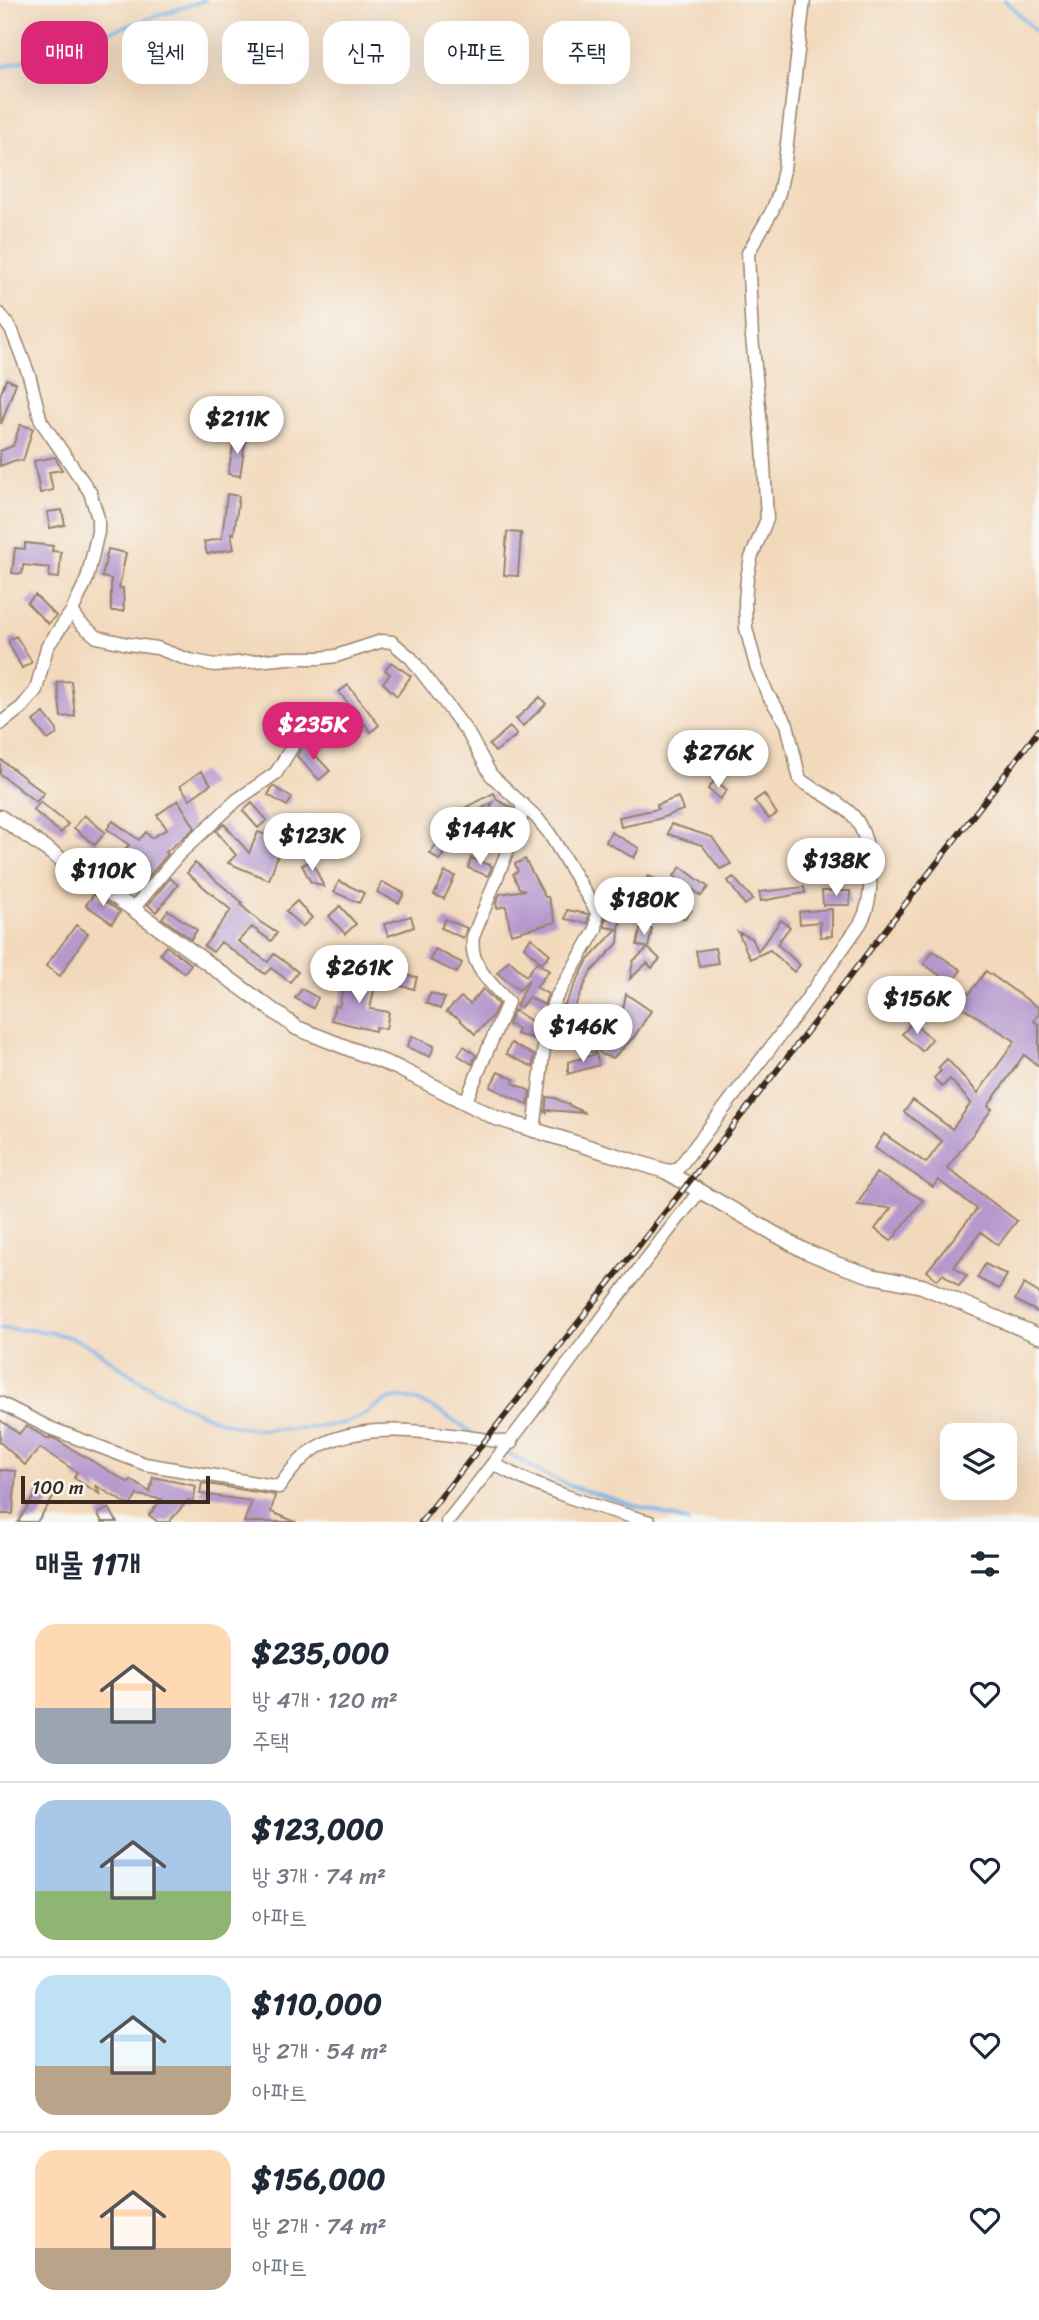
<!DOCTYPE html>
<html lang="ko">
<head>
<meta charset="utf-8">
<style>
	body { margin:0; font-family:Sriracha,"Poor Story",sans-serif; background:#f2f2f3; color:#1f2937; height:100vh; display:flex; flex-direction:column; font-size:26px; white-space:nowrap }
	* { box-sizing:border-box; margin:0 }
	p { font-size:23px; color:#747a83 }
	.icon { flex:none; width:38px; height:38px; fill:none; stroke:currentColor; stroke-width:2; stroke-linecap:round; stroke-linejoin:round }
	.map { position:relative; height:1522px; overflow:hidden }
	.details { display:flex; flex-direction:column; background:#fff; flex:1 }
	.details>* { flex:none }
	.banner { position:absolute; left:21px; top:21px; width:998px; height:63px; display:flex; gap:14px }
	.fabs { position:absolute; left:940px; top:1423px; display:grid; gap:14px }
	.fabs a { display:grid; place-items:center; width:77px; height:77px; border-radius:14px; background:#fff; box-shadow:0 7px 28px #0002; font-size:35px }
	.scale { position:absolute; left:21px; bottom:18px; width:189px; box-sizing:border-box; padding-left:7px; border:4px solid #3b2a1e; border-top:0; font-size:19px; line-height:24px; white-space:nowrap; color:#3b2a1e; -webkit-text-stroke:5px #f6f6f2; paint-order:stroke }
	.price { position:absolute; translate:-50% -60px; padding:0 16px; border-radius:24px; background:#fff; color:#222; font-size:23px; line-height:46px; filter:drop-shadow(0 2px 4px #0008) }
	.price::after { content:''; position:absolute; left:50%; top:42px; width:21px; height:16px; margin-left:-10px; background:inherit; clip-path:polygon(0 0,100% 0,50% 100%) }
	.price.selected { background:#db2777; color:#fff }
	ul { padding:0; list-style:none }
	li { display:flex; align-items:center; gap:21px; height:175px; padding:0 35px }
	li+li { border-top:2px solid #e0e1e3 }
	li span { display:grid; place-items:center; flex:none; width:196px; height:140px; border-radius:21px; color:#555 }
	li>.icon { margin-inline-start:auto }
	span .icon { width:84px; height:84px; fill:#fffc; stroke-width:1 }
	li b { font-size:30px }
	h2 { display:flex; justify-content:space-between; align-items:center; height:84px; padding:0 35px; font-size:30px }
	.tag { padding:0 24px; border-radius:21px; background:#fff; box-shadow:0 7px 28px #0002; font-size:24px; line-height:63px }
	.tag.selected { background:#db2777; color:#fff }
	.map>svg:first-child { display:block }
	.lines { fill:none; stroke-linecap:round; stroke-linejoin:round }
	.stream { stroke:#77b3e9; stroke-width:3.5 }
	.building { fill:#b599cd }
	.minor-casing { stroke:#97826d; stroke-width:15 }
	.tertiary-casing { stroke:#97826d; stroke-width:17 }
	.minor { stroke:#fff; stroke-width:12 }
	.tertiary { stroke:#fff; stroke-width:14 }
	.rail-casing { stroke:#3b2a1e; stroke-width:6 }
	.rail { stroke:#f6f6f2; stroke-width:3.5; stroke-dasharray:10; stroke-linecap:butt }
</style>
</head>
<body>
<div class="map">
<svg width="1039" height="1522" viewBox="0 0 1039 1522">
	<rect width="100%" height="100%" fill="#f6f6f2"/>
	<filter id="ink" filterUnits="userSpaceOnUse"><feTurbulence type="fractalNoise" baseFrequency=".0143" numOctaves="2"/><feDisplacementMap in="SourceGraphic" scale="14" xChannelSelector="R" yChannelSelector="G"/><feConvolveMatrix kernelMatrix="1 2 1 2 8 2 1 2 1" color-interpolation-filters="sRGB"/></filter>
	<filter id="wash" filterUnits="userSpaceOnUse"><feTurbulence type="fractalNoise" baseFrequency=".00686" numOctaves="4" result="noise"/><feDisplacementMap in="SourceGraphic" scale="28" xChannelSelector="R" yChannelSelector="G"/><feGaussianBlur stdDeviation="1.57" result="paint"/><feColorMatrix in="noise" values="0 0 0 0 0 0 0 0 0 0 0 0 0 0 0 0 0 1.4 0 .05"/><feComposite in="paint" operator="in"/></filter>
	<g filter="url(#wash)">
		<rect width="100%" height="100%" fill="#f3d9bc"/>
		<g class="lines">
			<path class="stream" d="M1005 0 1039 35
				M0 68 205 0
				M0 1329C29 1329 62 1331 88 1345 102 1352 114 1364 127 1372 161 1394 203 1419 242 1427 264 1432 325 1428 348 1422 368 1417 382 1395 405 1398 425 1400 454 1421 471 1432
				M505 1451 543 1474 574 1487 688 1522"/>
		</g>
		<g id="blocks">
			<path class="building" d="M6 379 16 383 1 424 0 396Z
				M20 425 33 428 23 461 16 460 0 466V451L13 446Z
				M235 435 246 437 240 476 228 474Z
				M55 457 62 470 49 472 53 490 40 493 34 461Z
				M227 494 239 496 234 534 231 533 234 549 207 554 204 542 222 538Z
				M62 510 65 525 50 528 47 512Z
				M507 532 521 533 518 576 504 575Z
				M25 543 53 546 52 551 61 552 59 578 49 577 50 568 23 565 22 574 12 573 15 548 25 549Z
				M108 549 126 553 119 588H123L124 611H111V579L102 577Z
				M35 595 56 616 48 624 27 603Z
				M16 636 32 662 22 668 9 644V640Z
				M391 662 411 676 397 696 383 683 390 674 385 670Z
				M71 681 75 716 61 717 57 682Z
				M348 685 379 725 371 732 339 692Z
				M540 697 546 704 523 726 516 719Z
				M44 713 57 730V734L48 740 33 721Z
				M331 721 349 740 340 748 322 729Z
				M510 727 517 735 495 752 489 745Z
				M304 743 330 771 319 780 297 756Z
				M0 759 44 793 36 802 0 774Z
				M201 771 211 784 190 799 180 786Z
				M715 780 727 790 720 799 708 789Z
				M273 786 292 798 287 806 268 795Z
				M494 793 497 800 513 808 498 847 476 837 493 802 456 824 451 815Z
				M764 794 777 814 769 819 754 801Z
				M678 797 683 810 658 819 621 827 619 817 658 809 657 805Z
				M178 800 195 828 166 852 168 854 144 882 117 859 129 845 107 829 113 821 139 840 146 832 151 838 167 829 157 815Z
				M40 802 68 824 61 833 33 810Z
				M252 803 267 820 258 828 243 811Z
				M84 815 105 832 95 845 74 828Z
				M224 824 249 853 258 832 283 841 269 880 228 863 236 855 216 831Z
				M671 824 712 837 731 864 720 869 702 845 668 834Z
				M611 832 639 848 634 858 606 842Z
				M443 835 452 842 439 860 430 853Z
				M471 858 492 866 488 876 468 868Z
				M525 859 545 897H548L556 922 511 934 506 906 497 908 496 903 500 894 525 890 519 888 513 874 518 871 515 864Z
				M312 861 324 887 310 881 302 865Z
				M195 863 243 903 241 905 260 922 277 933 271 941 252 927 238 941 268 962 274 954 298 972 290 982 271 968 265 974 221 942 213 952 204 946 231 910 187 873Z
				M681 867 708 887 701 896 674 876Z
				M445 872 455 876 444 899 434 895Z
				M648 876 658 880 653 891 643 887Z
				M733 877 753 899 745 905 728 881Z
				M170 878 178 885 156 912 148 905Z
				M339 881 364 893 359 903 334 892Z
				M382 882 404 893 399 903 377 892Z
				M804 887 805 893 761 901 759 892Z
				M822 891H850V905H823Z
				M94 894 120 912 112 923 86 905Z
				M297 901 312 918 302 927 286 911Z
				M674 903 691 911 685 919 670 912Z
				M340 906 356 924 345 934 329 916Z
				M832 909V936L820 937V922L800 924 799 912Z
				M168 910 197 930 191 939 162 918Z
				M567 910 588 914V923L565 919Z
				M411 916 414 927 388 936 384 924Z
				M605 918 620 919 618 943 590 973 569 1019 582 1020 581 1014 585 1013 587 1020H594L607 1006 623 1009 626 994 651 1011 634 1037 613 1058 603 1055 594 1047 596 1053 582 1050V1031L556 1030 562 1005 565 1004 588 960 617 929 605 927Z
				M445 919 467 928 463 938 441 928Z
				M781 920 790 927 777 944 800 965 794 972 770 950 750 959 738 932 752 938 758 951Z
				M76 925 88 933 60 976 46 966Z
				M641 926 652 929 648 948 637 945Z
				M531 938 550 954 542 963 524 947Z
				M166 946 191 964 184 973 160 954Z
				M385 947 387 957 366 962 364 952Z
				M648 948 660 959 652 968 647 963 630 979 633 961Z
				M715 948 718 963 699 966 696 951Z
				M435 949 462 963 457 973 430 960Z
				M933 951 961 970 952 984 924 964Z
				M509 960 526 976 537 962 549 971 536 987 548 994 544 1005 529 997 520 1008 516 1006 529 980 519 990 497 973Z
				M986 971 1039 1008V1014L1034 1021 1039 1025V1066L1024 1055 988 1106 992 1109 947 1168 1017 1221 998 1245 981 1232 954 1267 967 1276 959 1286 943 1274 937 1280 927 1271 977 1209 938 1180 933 1187 875 1148 884 1134 926 1163 942 1141 904 1112 913 1100 952 1129 971 1103 950 1079 942 1087 934 1078 941 1071 938 1068 947 1059 978 1093 1015 1041 959 1005 945 1018 932 1003 954 983 969 994Z
				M391 972 417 977 414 989 388 983Z
				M346 975 376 981 370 1009 389 1012 386 1029 376 1027 375 1031 331 1020 335 1005 339 1007Z
				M302 989 318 998 313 1008 295 998Z
				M483 989 498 1004 492 1017 475 1034 457 1017 446 1012 461 997 470 1004Z
				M431 993 445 998 440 1009 426 1003Z
				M514 1010 539 1026 536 1039 516 1034 518 1029 508 1024Z
				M913 1022 932 1039 922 1051 902 1034Z
				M412 1036 434 1046 430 1057 407 1047Z
				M511 1043 534 1055 533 1067 506 1054Z
				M464 1046 476 1055 472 1064 458 1055Z
				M596 1054 599 1065 568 1074V1062Z
				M498 1072 514 1079 513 1083 530 1091 528 1105 490 1087Z
				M547 1097 555 1098 585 1113 547 1110V1113L545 1112Z
				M876 1173 923 1200 891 1241 875 1229 891 1208 857 1205Z
				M985 1264 1007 1275 999 1289 977 1278Z
				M1024 1284 1039 1293V1313L1015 1300Z
				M0 1420 19 1434 26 1426 49 1439 50 1437 55 1439 129 1483 131 1480 150 1492 153 1477 196 1486 193 1501 188 1500 169 1522H158L149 1515 162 1499 137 1495 130 1506 95 1485 101 1495 74 1478 77 1472 40 1448 25 1465 0 1442Z
				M0 1470 16 1471 13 1514H1Z
				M202 1483 275 1495 271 1512 296 1522H244L252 1501 200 1494Z
				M41 1486 55 1495 37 1522H18Z
				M109 1508 117 1522H102L98 1514Z"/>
		</g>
	</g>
	<g filter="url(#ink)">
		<use href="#blocks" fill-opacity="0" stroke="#97826d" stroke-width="2"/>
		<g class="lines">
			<g class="minor-casing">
				<path id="minor" d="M0 314 12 331 29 375 41 421 90 492 98 518V532L87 579 72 611 47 647 36 690 22 707 0 724
					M72 611 81 624 97 637 128 644 157 648 189 660 215 665 288 658H320L336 656 382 641 392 642 411 658 468 733 491 775 536 817 549 833 597 912 596 929 554 1001 550 1014 544 1046 534 1131
					M133 909 179 854 237 800 276 773 292 747
					M465 1103 508 1002C490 982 469 966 473 937L521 817 523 804
					M665 1171 677 1170 797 1013 860 924C876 898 873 843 855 818 844 804 815 790 800 780L787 724 768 695 756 666 746 628 745 602 747 578 751 558 767 519 763 446 752 337 748 253 772 211 779 193 784 169 804 0
					M0 1403 50 1428 145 1464 279 1487C291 1470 305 1452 325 1443 378 1419 455 1436 511 1443
					M494 1464C542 1491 597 1507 650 1522
					M447 1522C534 1415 612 1300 699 1192"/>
			</g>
			<g class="tertiary-casing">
				<path id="tertiary" d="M0 817 133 909 297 1028 396 1067 496 1118 665 1171 803 1250 839 1265 872 1276 922 1286 1039 1336"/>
			</g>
			<use href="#minor" class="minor"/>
			<use href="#tertiary" class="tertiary"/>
			<g class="rail-casing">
				<path id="rail" d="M421 1522 793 1050 1039 730"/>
			</g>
			<use href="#rail" class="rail"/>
		</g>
	</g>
</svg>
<div class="fabs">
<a><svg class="icon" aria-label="layers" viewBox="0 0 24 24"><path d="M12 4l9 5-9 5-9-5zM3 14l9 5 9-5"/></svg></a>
</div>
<div class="scale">100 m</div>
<b class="price" style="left:237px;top:456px">$211K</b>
<b class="price selected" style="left:313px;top:762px">$235K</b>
<b class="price" style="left:718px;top:790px">$276K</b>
<b class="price" style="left:480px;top:867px">$144K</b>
<b class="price" style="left:312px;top:873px">$123K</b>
<b class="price" style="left:836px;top:898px">$138K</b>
<b class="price" style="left:103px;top:908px">$110K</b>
<b class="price" style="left:644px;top:937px">$180K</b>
<b class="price" style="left:359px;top:1005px">$261K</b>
<b class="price" style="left:917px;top:1036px">$156K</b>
<b class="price" style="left:583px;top:1064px">$146K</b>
<div class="banner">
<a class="tag selected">매매</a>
<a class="tag">월세</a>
<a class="tag">필터</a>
<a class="tag">신규</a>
<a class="tag">아파트</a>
<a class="tag">주택</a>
</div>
</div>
<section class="details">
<h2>매물 11개<svg class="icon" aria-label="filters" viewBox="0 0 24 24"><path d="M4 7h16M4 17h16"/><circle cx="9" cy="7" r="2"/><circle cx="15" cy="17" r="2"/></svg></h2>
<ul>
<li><span style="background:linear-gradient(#ffd9b3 60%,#9aa5b1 0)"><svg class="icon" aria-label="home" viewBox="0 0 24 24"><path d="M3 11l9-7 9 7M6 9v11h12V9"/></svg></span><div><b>$235,000</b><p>방 4개 · 120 m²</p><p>주택</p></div><svg class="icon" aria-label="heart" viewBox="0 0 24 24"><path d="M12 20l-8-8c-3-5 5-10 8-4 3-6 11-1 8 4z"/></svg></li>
<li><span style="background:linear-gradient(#a9c7e8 65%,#8fb573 0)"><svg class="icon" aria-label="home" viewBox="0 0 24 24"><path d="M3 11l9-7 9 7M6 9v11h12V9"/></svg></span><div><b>$123,000</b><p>방 3개 · 74 m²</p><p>아파트</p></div><svg class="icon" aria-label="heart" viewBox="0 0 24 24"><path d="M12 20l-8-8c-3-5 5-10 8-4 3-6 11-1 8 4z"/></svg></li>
<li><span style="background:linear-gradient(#bfe0f5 65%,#b9a48a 0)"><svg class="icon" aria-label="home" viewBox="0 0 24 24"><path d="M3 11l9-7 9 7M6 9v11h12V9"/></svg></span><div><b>$110,000</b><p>방 2개 · 54 m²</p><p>아파트</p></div><svg class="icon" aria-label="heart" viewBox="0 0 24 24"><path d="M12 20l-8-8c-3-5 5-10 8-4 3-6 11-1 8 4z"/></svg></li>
<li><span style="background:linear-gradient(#ffd9b3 70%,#b9a48a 0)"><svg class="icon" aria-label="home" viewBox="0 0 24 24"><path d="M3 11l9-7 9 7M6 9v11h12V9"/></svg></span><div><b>$156,000</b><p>방 2개 · 74 m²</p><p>아파트</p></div><svg class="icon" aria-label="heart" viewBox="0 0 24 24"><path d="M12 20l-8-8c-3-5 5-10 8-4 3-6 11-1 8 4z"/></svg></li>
</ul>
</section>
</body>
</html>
